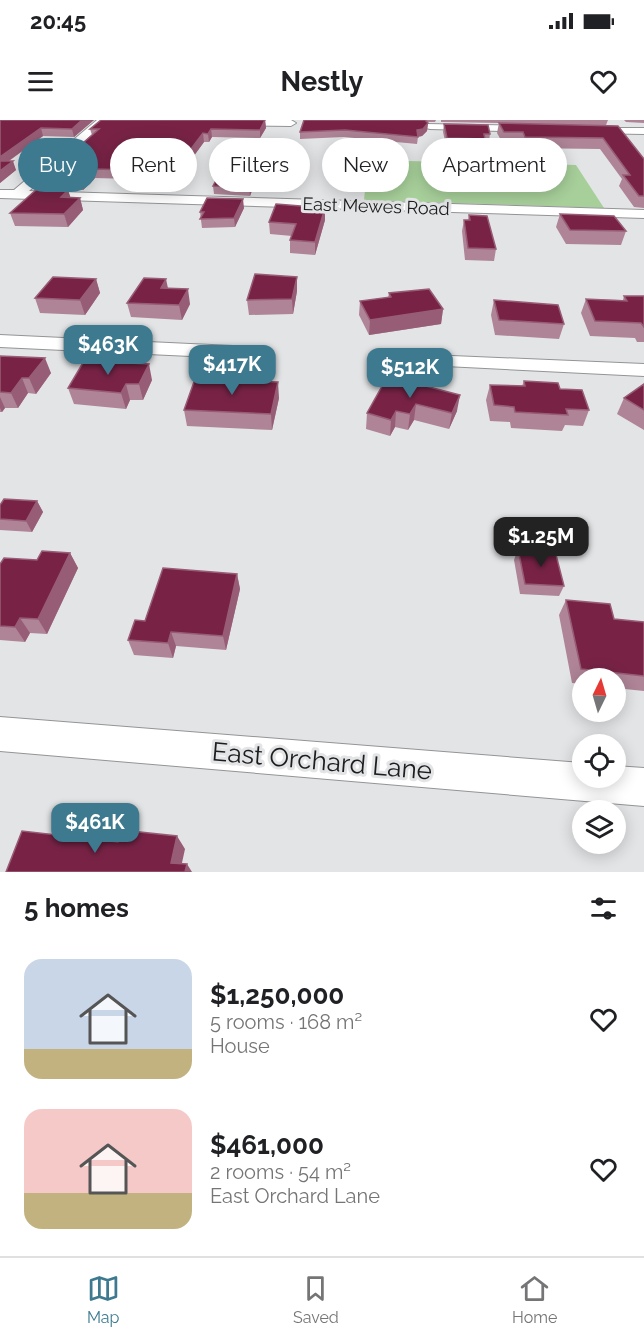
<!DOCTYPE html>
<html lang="en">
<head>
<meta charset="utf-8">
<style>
	body { margin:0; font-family:Raleway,sans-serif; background:#f2f2f2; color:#202124; height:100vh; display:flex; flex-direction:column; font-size:22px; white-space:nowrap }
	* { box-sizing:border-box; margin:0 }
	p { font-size:20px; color:#757577 }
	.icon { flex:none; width:33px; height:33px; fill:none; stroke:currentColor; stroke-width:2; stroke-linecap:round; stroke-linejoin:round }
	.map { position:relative; height:752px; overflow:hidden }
	.panel { display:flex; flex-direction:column; background:#fff; flex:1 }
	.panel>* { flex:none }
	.banner { position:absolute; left:18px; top:18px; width:609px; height:54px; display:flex; gap:12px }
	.needle { width:39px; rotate:5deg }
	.tools { position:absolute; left:572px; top:548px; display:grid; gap:12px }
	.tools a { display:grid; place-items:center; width:54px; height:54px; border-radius:50%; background:#fff; box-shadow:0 3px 15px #0003; font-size:30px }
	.price { position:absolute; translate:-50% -51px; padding:0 14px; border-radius:12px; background:#3d7a90; color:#fff; font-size:20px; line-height:39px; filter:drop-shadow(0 2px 3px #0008) }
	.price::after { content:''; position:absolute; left:50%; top:36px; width:18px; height:14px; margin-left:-9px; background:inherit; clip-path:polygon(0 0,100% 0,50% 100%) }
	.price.active { background:#222; color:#fff }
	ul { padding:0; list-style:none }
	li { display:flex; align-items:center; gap:18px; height:150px; padding:0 24px }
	li span { display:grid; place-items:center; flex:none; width:168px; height:120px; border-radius:18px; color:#555 }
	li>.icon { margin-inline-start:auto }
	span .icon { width:72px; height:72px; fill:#fffc; stroke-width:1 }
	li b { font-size:26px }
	h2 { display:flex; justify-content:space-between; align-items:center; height:72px; padding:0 24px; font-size:26px }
	.tag { padding:0 21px; border-radius:27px; background:#fff; box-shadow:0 3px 15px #0003; font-size:21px; line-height:54px }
	.tag.active { background:#3d7a90; color:#fff }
	.status { display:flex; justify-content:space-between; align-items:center; height:42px; padding:0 30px; background:#fff; direction:ltr }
	.status svg { height:16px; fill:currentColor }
	header { display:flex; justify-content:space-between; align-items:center; height:78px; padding:0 24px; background:#fff; font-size:27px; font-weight:700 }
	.dock { display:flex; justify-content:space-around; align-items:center; height:84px; border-top:2px solid #e0e0e0; background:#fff; font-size:16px; color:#757577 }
	.dock a { display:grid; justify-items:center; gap:3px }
	.dock .active { color:#3d7a90 }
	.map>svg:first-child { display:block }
	.green { fill:#a7cf9a }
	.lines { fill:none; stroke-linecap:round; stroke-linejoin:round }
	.minor-casing { stroke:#939495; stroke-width:2 }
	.minor { fill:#fff; fill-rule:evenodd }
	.wall { fill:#ae8496 }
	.shaded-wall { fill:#985d76 }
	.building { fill:#782346; stroke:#985d76; stroke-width:1.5 }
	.labels { text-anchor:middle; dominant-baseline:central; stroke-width:6; stroke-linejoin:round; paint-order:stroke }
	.far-street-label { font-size:18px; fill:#1c1d1d; stroke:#e3e4e6 }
	.near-street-label { font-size:26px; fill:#1c1d1d; stroke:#e3e4e6 }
</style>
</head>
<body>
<div class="status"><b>20:45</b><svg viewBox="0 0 49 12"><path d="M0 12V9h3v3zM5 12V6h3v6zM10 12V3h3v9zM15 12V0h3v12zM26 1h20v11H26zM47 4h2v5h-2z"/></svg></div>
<header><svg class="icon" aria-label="menu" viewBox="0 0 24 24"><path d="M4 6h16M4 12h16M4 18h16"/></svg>Nestly<svg class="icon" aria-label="heart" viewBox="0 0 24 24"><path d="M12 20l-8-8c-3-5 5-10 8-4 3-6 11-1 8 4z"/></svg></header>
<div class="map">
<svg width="644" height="752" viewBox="0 0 644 752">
	<rect width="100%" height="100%" fill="#e3e4e6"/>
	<path class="green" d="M368 40 576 45 604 88 364 80Z"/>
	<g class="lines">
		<g class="minor-casing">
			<path id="minor" d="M97 0H108L29 71 644 90V98L0 78V70H14Z
				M226 0H291L296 3 291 6 230 5 226 4Z
				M426 4 532 6 537 9 532 12 430 9 426 8Z
				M582 8H644V14L586 13 581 10Z
				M0 215 254 227 264 233 254 239 0 227Z
				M452 236 644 244V256L445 246 442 242 445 238Z
				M0 597 582 643V657H615V646L644 648V686L0 631Z"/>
		</g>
		<use href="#minor" class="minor"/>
	</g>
	<path class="wall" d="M0 0H94L74 17 43 16 9 41 16 50 0 63Z
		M265 0 266 8 260 18 212 17 209 22H204L177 59 163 65 132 64 131 59 95 58 83 70H68L70 77 80 78 83 90 68 107 15 106 10 93 54 70 51 60 55 56 53 49 92 15 90 9Z
		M304 0H436L435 2H426L428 3 427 11 422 16 418 17 417 24 344 17 300 19V12Z
		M441 0H608L606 5 618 6 644 39V88L634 87 619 66 622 59 600 29 523 28 520 22H502L497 13 499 3 441 2Z
		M624 0H644V3L626 2Z
		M444 4 490 14 489 21H485L484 26 446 25 443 12Z
		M256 48 257 57 250 76 214 74 213 66Z
		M244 88 235 107 202 108 200 92Z
		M325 88V100L315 135 290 133V120L292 116 270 114 269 102Z
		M560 94 626 111 621 125 566 124 556 107Z
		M469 95 496 129 494 141 465 140 462 111 464 100H468Z
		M96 159 100 173 85 195 40 193 35 178Z
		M167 168 190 184 182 200 131 197 127 183Z
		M297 171 293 194 249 195 247 180Z
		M389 173 443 189 441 204 369 215 359 195 360 181 388 178Z
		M624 176H644V222H637L635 218 590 216 581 193 586 179 623 180Z
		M494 180 564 204 559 219 495 215 491 195Z
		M0 236 51 253 36 274 28 273 18 288H5L2 292H0Z
		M152 260 143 280H130L126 289 74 284 68 268Z
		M385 261 457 291 449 309 414 300 408 310 395 307 390 316 366 309 367 293Z
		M524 261 589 290 583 306 565 305 562 311 511 308 510 302 490 301 486 280 490 265 522 266Z
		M644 264V310L617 294 624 278Z
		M279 278 272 310 187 306 184 290Z
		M37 381 43 392 32 412 0 410V385Z
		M518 429 564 466 559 476 520 474 514 440Z
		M70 433 78 448 47 514 30 513 25 522 0 520V444L37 440Z
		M237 454 240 469 226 530 176 526 173 538 134 535 128 520 145 501Z
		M566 480 614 499 644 502V571L615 568V558H582V564L572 563 559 495Z"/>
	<path class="shaded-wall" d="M82 0H94L74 17 72 9Z
		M265 0 266 8 260 18V10Z
		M428 3 427 11 422 16 416 17 417 10Z
		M41 8 43 16 0 47V37Z
		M211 9 212 17 209 22 208 14Z
		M203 13 204 22 177 59 163 65 162 56Z
		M13 41 16 50 0 63V51Z
		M256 48 257 57 250 76 249 67Z
		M93 49 95 58 83 70 80 61Z
		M68 70 72 82 61 77Z
		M80 78 83 90 68 107 64 94Z
		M243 79 244 88 235 107 234 98Z
		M325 88V100L315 135V122Z
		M297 157V171L293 194 292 179Z
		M96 159 100 173 85 195 80 180Z
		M166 159 169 173 161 168Z
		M188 169 190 184 182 200 179 185Z
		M443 189 441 204 369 215 370 200Z
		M45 238 51 253 36 274 29 258Z
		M149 244 152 260 143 280 139 264Z
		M22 258 28 273 18 288 11 273Z
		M278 262 279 278 272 310 271 294Z
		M126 264 130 280 126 289 121 273Z
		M460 275 457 291 449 309 452 293Z
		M0 277 5 288 2 292 0 288Z
		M416 284 414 300 408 310 410 294Z
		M396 291 395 307 390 316 391 300Z
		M37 381 43 392 32 412 26 401Z
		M70 433 78 448 47 514 38 499Z
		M237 454 240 469 226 530 223 516Z
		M20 498 30 513 25 522 15 507Z
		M171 512 176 526 173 538 168 523Z
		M177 716 185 729 180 752 171 743Z
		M187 744 192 752H185Z"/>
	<path class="building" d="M0 0H82L72 9 41 8 0 37Z
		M101 0H265L260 10 211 9 208 14 203 13 175 50 162 56 130 55 134 50 93 49 80 61 51 60 63 49H53L99 9H90Z
		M304 0H425L428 3 423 9 417 10 418 17 345 10 300 12Z
		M499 3 618 6 644 39V76H639L623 55H630L603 18 525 17 523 12H504Z
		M444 4 488 5 490 14H484L485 19 447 18Z
		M0 41H13L0 51Z
		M223 47 256 48 249 67 213 66Z
		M37 69 68 70 61 77 80 78 64 94 10 93Z
		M207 78 243 79 234 98 200 99 204 92H200Z
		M276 84 325 88 315 122 290 120 296 104 269 102Z
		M560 94 614 96 626 111 570 110Z
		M469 95 487 96 496 129 468 128 464 100H470Z
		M255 154 297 157 292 179 247 180Z
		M53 157 96 159 80 180 35 178Z
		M144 158 166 159 161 168 188 169 179 185 127 183Z
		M429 169 443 189 370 200 360 181 391 177 389 173Z
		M624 176H644V207L641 203 595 201 586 179 627 181Z
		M494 180 558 185 564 204 499 200Z
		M0 236 45 238 29 258H22L11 273 0 272Z
		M84 241 149 244 139 264H126L121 273 68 268Z
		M395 258 460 275 452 293 416 284 410 294 396 291 391 300 367 293 385 261 392 263Z
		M195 259 278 262 271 294 184 290Z
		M524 261 558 263 560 269 582 270 589 290 566 289 568 295 515 292 514 287 494 285 490 265 525 266Z
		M644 264V290L624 278Z
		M4 379 37 381 26 401 0 399V385Z
		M518 429 555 431 564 466 525 464Z
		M42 431 70 433 38 499 20 498 15 507 0 506V444L4 438 37 440Z
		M163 448 237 454 223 516 171 512 168 523 128 520 135 500 145 501Z
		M566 480 610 484 614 499 644 502V556L581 549Z
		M121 710 177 716 171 743 187 744 185 752H6L22 711 118 722Z"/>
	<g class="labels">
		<g class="far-street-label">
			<text transform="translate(376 86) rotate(2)">East Mewes Road</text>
		</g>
		<g class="near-street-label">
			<text transform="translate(322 641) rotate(5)">East Orchard Lane</text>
		</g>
	</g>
</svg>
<div class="tools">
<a><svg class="needle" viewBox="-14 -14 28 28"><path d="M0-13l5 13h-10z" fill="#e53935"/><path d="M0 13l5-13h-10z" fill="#757577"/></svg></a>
<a><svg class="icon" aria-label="locate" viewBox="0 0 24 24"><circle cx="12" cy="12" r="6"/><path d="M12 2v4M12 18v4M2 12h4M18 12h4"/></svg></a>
<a><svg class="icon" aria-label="layers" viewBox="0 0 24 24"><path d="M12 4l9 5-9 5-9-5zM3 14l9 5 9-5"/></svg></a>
</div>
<b class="price" style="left:108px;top:256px">$463K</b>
<b class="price" style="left:232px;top:276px">$417K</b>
<b class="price" style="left:410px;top:279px">$512K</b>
<b class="price active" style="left:541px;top:448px">$1.25M</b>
<b class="price" style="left:95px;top:734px">$461K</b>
<div class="banner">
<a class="tag active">Buy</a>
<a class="tag">Rent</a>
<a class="tag">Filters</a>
<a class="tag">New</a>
<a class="tag">Apartment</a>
</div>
</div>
<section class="panel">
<h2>5 homes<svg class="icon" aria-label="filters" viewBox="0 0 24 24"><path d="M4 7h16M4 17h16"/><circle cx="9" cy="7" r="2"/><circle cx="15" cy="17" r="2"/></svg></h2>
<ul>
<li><span style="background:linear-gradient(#c9d6e8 75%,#c2b280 0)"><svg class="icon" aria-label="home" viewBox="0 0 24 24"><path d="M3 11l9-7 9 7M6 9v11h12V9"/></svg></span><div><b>$1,250,000</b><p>5 rooms · 168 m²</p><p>House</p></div><svg class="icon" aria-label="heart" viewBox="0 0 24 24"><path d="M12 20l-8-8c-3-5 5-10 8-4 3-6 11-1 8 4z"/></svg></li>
<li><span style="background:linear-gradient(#f6c9c9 70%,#c2b280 0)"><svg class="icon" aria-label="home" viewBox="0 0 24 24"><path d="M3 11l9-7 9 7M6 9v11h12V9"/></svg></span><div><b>$461,000</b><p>2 rooms · 54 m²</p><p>East Orchard Lane</p></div><svg class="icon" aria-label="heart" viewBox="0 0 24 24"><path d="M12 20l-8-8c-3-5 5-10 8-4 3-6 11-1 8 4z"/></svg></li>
</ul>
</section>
<nav class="dock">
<a class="active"><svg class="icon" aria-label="map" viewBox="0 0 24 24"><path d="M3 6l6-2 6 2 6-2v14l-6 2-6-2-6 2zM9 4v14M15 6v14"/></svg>Map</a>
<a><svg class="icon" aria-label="saved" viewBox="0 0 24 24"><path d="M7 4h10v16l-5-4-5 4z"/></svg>Saved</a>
<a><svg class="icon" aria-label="home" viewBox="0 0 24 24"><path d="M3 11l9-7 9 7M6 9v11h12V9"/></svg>Home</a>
</nav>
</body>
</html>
